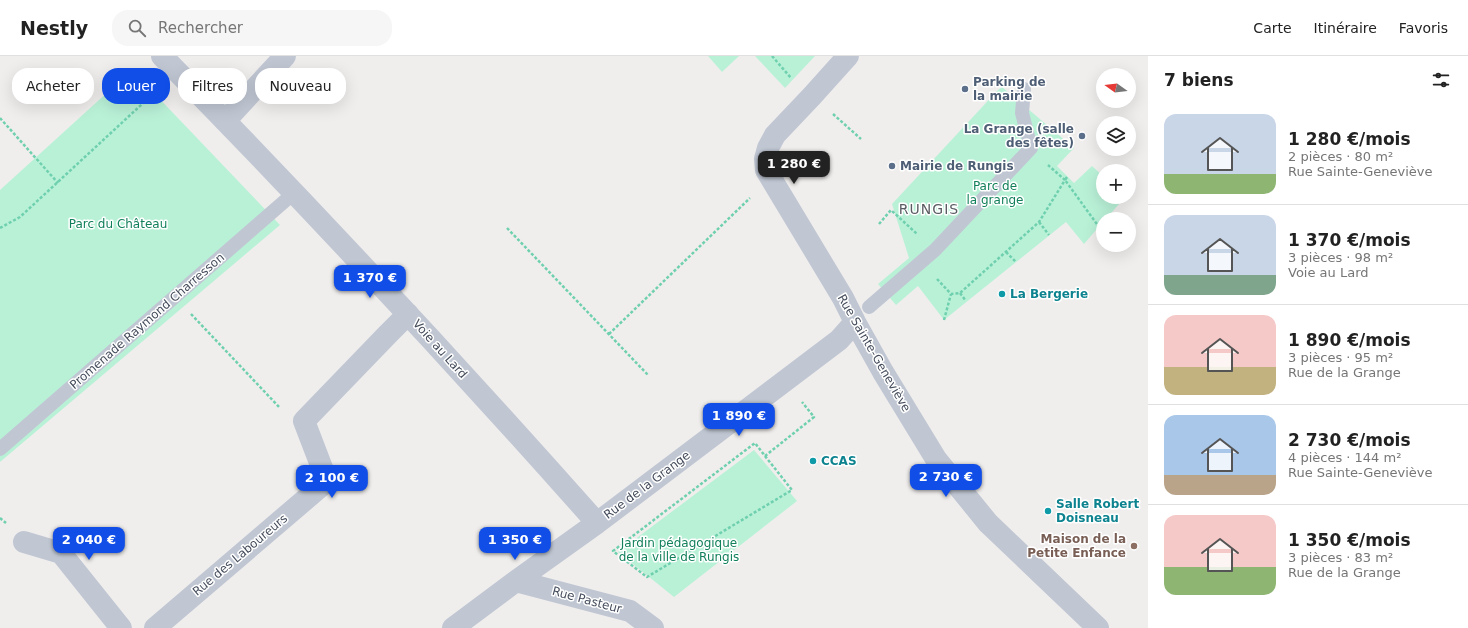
<!DOCTYPE html>
<html lang="fr">
<head>
<meta charset="utf-8">
<style>
	body { margin:0; font-family:"DejaVu Sans",sans-serif; background:#f6f6f6; color:#222; height:100vh; display:flex; flex-direction:column; font-size:15px; white-space:nowrap }
	* { box-sizing:border-box; margin:0 }
	p { font-size:13px; color:#767676 }
	.icon { flex:none; width:22px; height:22px; fill:none; stroke:currentColor; stroke-width:2; stroke-linecap:round; stroke-linejoin:round }
	.map { position:relative; flex:1; overflow:hidden }
	.sheet { display:flex; flex-direction:column; background:#fff; width:320px }
	.sheet>* { flex:none }
	.top-card { position:absolute; left:12px; top:12px; width:380px; height:36px; display:flex; gap:8px }
	.needle { width:26px; rotate:284deg }
	.controls { position:absolute; left:1096px; top:12px; display:grid; gap:8px }
	.controls a { display:grid; place-items:center; width:40px; height:40px; border-radius:50%; background:#fff; box-shadow:0 4px 16px #0002; font-size:20px }
	.price { position:absolute; translate:-50% -34px; padding:0 9px; border-radius:8px; background:#104ee7; color:#fff; font-size:13px; line-height:26px; filter:drop-shadow(0 1px 2px #0008) }
	.price::after { content:''; position:absolute; left:50%; top:24px; width:12px; height:9px; margin-left:-6px; background:inherit; clip-path:polygon(0 0,100% 0,50% 100%) }
	.price.current { background:#222; color:#fff }
	ul { padding:0; list-style:none }
	li { display:flex; align-items:center; gap:12px; height:100px; padding:0 16px }
	li+li { border-top:1px solid #e0e0e0 }
	li span { display:grid; place-items:center; flex:none; width:112px; height:80px; border-radius:12px; color:#555 }
	li>.icon { margin-inline-start:auto }
	span .icon { width:48px; height:48px; fill:#fffc; stroke-width:1 }
	li b { font-size:17px }
	h2 { display:flex; justify-content:space-between; align-items:center; height:48px; padding:0 16px; font-size:17px }
	.chip { padding:0 14px; border-radius:16px; background:#fff; box-shadow:0 4px 16px #0002; font-size:14px; line-height:36px }
	.chip.current { background:#104ee7; color:#fff }
	header { display:flex; align-items:center; gap:24px; box-sizing:border-box; height:56px; padding:0 20px; background:#fff; border-bottom:1px solid #e0e0e0 }
	header strong { font-size:19px }
	nav { display:flex; gap:22px; margin-inline-start:auto; font-size:14px }
	.search { width:280px; height:36px; background:#f6f6f6; display:flex; align-items:center; gap:10px; box-sizing:border-box; padding:0 14px; border-radius:16px; color:#767676; font-size:15px }
	main { display:flex; flex:1; min-height:0 }
	.map>svg:first-child { display:block }
	.green { fill:#b9f1d7 }
	.lines { fill:none; stroke-linecap:round; stroke-linejoin:round }
	.path { stroke:#6fd0af; stroke-width:2.5; stroke-dasharray:3 2; stroke-linecap:butt }
	.lane { stroke:#c0c7d3; stroke-width:14 }
	.street { stroke:#c0c7d3; stroke-width:22 }
	.service-dot { fill:#5c6f8a; stroke:#fff; stroke-width:1.5 }
	.culture-dot { fill:#0f9aa8; stroke:#fff; stroke-width:1.5 }
	.education-dot { fill:#8d6e63; stroke:#fff; stroke-width:1.5 }
	.labels { text-anchor:middle; dominant-baseline:central; stroke-width:3; stroke-linejoin:round; paint-order:stroke }
	.service-label { font-size:12px; font-weight:bold; fill:#4e5e75; stroke:#fff; text-anchor:start }
	.park-label { font-size:12px; fill:#12805a; stroke:#fff }
	.culture-label { font-size:12px; font-weight:bold; fill:#0d838f; stroke:#fff; text-anchor:start }
	.street-label { font-size:12px; fill:#454d5c; stroke:#fff }
	.education-label { font-size:12px; font-weight:bold; fill:#785e54; stroke:#fff; text-anchor:end }
	.quarter-label { font-size:14px; letter-spacing:1px; fill:#5a5c63; stroke:#fff }
</style>
</head>
<body>
<header>
<strong>Nestly</strong>
<div class="search"><svg class="icon" aria-label="search" viewBox="0 0 24 24"><circle cx="10" cy="10" r="6"/><path d="M15 15l6 6"/></svg>Rechercher</div>
<nav><a>Carte</a><a>Itinéraire</a><a>Favoris</a></nav>
</header>
<main>
<div class="map">
<svg width="1148" height="572" viewBox="0 0 1148 572">
	<rect width="100%" height="100%" fill="#f0eeed"/>
	<path class="green" d="M708 0H739L722 16Z
		M755 0H815L785 32Z
		M132 14 280 169 0 406V134Z
		M1002 31 1074 92 1057 110 1074 127 1092 110 1103 120V141H1125L1106 163H1103V166L1084 188 1066 166 944 264 918 230 896 249 878 228 909 202 892 148 997 35Z
		M754 394 797 445 674 541 618 496Z"/>
	<g class="lines">
		<path class="path" d="M772 0 791 22
			M833 58 861 83
			M0 62 58 127
			M1067 121 1065 124 1099 171
			M1039 166 1049 179
			M879 168 891 154 917 178
			M0 172 20 161 154 37
			M507 172 648 319
			M1006 196 1016 206
			M937 223 951 238 960 237 1039 166 1065 124 1048 109
			M960 237 966 245
			M191 258 280 352
			M944 264 951 238
			M609 278 750 142
			M765 400 792 434 647 521 613 495 755 387 765 400 814 361 802 346
			M0 462 6 467"/>
		<path class="lane" d="M869 251 935 194 1031 92 1022 57 1024 33
			M0 393 294 137"/>
		<path class="street" d="M162 0C311 152 456 308 597 467
			M848 0 812 40 775 79 768 92 765 103 766 114 843 242 855 266 883 316 936 403 988 467 1098 572
			M225 65 285 0
			M24 486 61 497 121 572
			M516 525 630 555 653 572
			M155 572 327 425 304 365 388 278 408 258
			M453 572 516 525 597 467 839 284 855 266"/>
	</g>
	<g class="service-dot">
		<circle cx="965" cy="33" r="4"/>
		<circle cx="1082" cy="80" r="4"/>
		<circle cx="892" cy="110" r="4"/>
	</g>
	<g class="culture-dot">
		<circle cx="1002" cy="238" r="4"/>
		<circle cx="813" cy="405" r="4"/>
		<circle cx="1048" cy="455" r="4"/>
	</g>
	<circle class="education-dot" cx="1134" cy="490" r="4"/>
	<g class="labels">
		<g class="service-label">
			<text x="973" y="26">Parking de<tspan x="973" dy="14">la mairie</tspan></text>
			<text x="1074" y="73" text-anchor="end">La Grange (salle<tspan x="1074" dy="14">des fêtes)</tspan></text>
			<text x="900" y="110">Mairie de Rungis</text>
		</g>
		<g class="park-label">
			<text x="995" y="130">Parc de<tspan x="995" dy="14">la grange</tspan></text>
			<text x="118" y="168">Parc du Château</text>
			<text x="679" y="487">Jardin pédagogique<tspan x="679" dy="14">de la ville de Rungis</tspan></text>
		</g>
		<g class="culture-label">
			<text x="1010" y="238">La Bergerie</text>
			<text x="821" y="405">CCAS</text>
			<text x="1056" y="448">Salle Robert<tspan x="1056" dy="14">Doisneau</tspan></text>
		</g>
		<g class="street-label">
			<text transform="translate(147 265) rotate(-41)">Promenade Raymond Charresson</text>
			<text transform="translate(440 293) rotate(48)">Voie au Lard</text>
			<text transform="translate(874 297) rotate(60)">Rue Sainte-Geneviève</text>
			<text transform="translate(647 429) rotate(-37)">Rue de la Grange</text>
			<text transform="translate(240 499) rotate(-40)">Rue des Laboureurs</text>
			<text transform="translate(587 544) rotate(15)">Rue Pasteur</text>
		</g>
		<g class="education-label">
			<text x="1126" y="483">Maison de la<tspan x="1126" dy="14">Petite Enfance</tspan></text>
		</g>
		<g class="quarter-label">
			<text x="929" y="153">RUNGIS</text>
		</g>
	</g>
</svg>
<div class="controls">
<a><svg class="needle" viewBox="-14 -14 28 28"><path d="M0-13l5 13h-10z" fill="#e53935"/><path d="M0 13l5-13h-10z" fill="#767676"/></svg></a>
<a><svg class="icon" aria-label="layers" viewBox="0 0 24 24"><path d="M12 4l9 5-9 5-9-5zM3 14l9 5 9-5"/></svg></a>
<a>+</a>
<a>−</a>
</div>
<b class="price current" style="left:794px;top:129px">1 280 €</b>
<b class="price" style="left:370px;top:243px">1 370 €</b>
<b class="price" style="left:739px;top:381px">1 890 €</b>
<b class="price" style="left:946px;top:442px">2 730 €</b>
<b class="price" style="left:332px;top:443px">2 100 €</b>
<b class="price" style="left:89px;top:505px">2 040 €</b>
<b class="price" style="left:515px;top:505px">1 350 €</b>
<div class="top-card">
<a class="chip">Acheter</a>
<a class="chip current">Louer</a>
<a class="chip">Filtres</a>
<a class="chip">Nouveau</a>
</div>
</div>
<section class="sheet">
<h2>7 biens<svg class="icon" aria-label="filters" viewBox="0 0 24 24"><path d="M4 7h16M4 17h16"/><circle cx="9" cy="7" r="2"/><circle cx="15" cy="17" r="2"/></svg></h2>
<ul>
<li><span style="background:linear-gradient(#c9d6e8 75%,#8fb573 0)"><svg class="icon" aria-label="home" viewBox="0 0 24 24"><path d="M3 11l9-7 9 7M6 9v11h12V9"/></svg></span><div><b>1 280 €/mois</b><p>2 pièces · 80 m²</p><p>Rue Sainte-Geneviève</p></div></li>
<li><span style="background:linear-gradient(#c9d6e8 75%,#7fa58c 0)"><svg class="icon" aria-label="home" viewBox="0 0 24 24"><path d="M3 11l9-7 9 7M6 9v11h12V9"/></svg></span><div><b>1 370 €/mois</b><p>3 pièces · 98 m²</p><p>Voie au Lard</p></div></li>
<li><span style="background:linear-gradient(#f6c9c9 65%,#c2b280 0)"><svg class="icon" aria-label="home" viewBox="0 0 24 24"><path d="M3 11l9-7 9 7M6 9v11h12V9"/></svg></span><div><b>1 890 €/mois</b><p>3 pièces · 95 m²</p><p>Rue de la Grange</p></div></li>
<li><span style="background:linear-gradient(#a9c7e8 75%,#b9a48a 0)"><svg class="icon" aria-label="home" viewBox="0 0 24 24"><path d="M3 11l9-7 9 7M6 9v11h12V9"/></svg></span><div><b>2 730 €/mois</b><p>4 pièces · 144 m²</p><p>Rue Sainte-Geneviève</p></div></li>
<li><span style="background:linear-gradient(#f6c9c9 65%,#8fb573 0)"><svg class="icon" aria-label="home" viewBox="0 0 24 24"><path d="M3 11l9-7 9 7M6 9v11h12V9"/></svg></span><div><b>1 350 €/mois</b><p>3 pièces · 83 m²</p><p>Rue de la Grange</p></div></li>
</ul>
</section>
</main>
</body>
</html>
